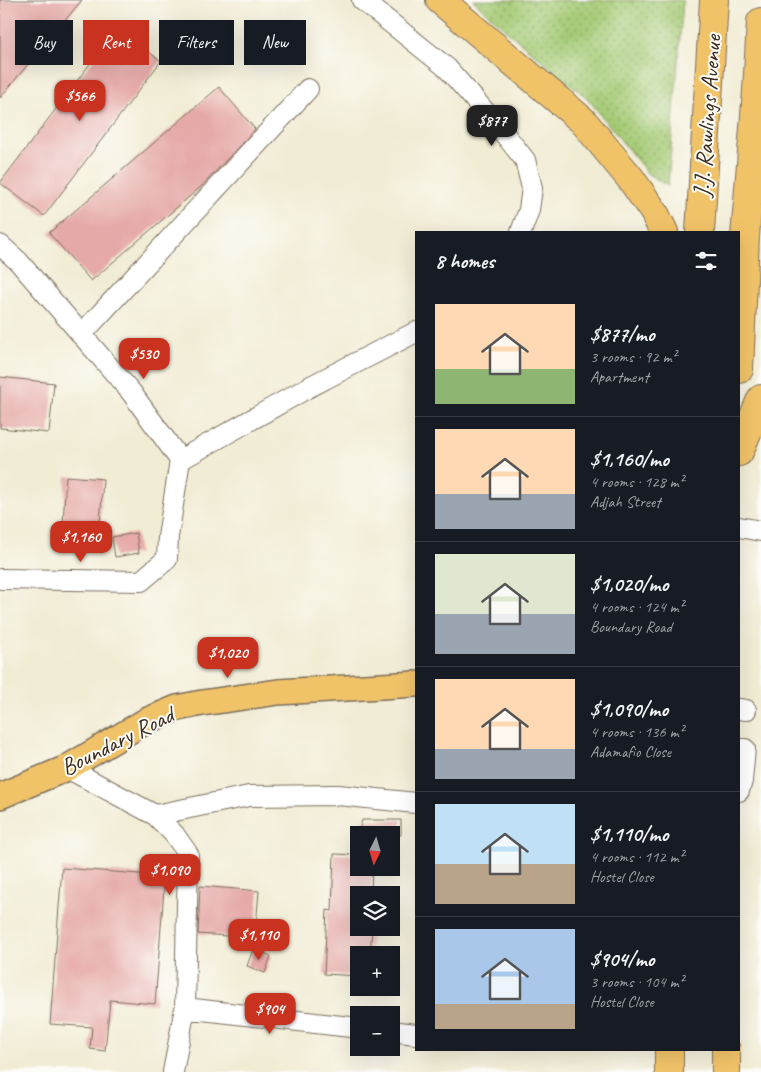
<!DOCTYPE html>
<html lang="en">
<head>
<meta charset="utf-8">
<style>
	body { margin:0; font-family:Caveat,sans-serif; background:#20242c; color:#f1f3f6; height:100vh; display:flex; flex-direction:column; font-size:19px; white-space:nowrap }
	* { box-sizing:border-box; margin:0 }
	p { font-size:16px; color:#9ea1a6 }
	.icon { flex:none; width:28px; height:28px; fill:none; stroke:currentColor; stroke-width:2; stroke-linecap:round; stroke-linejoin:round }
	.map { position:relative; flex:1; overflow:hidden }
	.details { position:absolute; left:415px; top:231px; width:325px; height:820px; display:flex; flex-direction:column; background:#171b24; border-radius:0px; box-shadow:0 5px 20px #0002 }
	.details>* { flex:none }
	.banner { position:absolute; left:15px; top:20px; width:325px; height:45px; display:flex; gap:10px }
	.needle { width:32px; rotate:185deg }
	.tools { position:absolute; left:350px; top:826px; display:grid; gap:10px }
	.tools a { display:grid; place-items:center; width:50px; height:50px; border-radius:0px; background:#171b24; box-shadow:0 5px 20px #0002; font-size:25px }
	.price { position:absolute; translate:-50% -42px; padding:0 11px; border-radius:10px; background:#c8321e; color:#fff; font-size:16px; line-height:32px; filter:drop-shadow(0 1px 2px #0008) }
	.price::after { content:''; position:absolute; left:50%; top:30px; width:15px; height:11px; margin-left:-8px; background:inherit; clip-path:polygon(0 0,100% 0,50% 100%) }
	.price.current { background:#222; color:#fff }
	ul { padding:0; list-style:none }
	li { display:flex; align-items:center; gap:15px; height:125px; padding:0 20px }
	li+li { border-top:1px solid #363941 }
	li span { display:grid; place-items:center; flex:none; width:140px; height:100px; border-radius:0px; color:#555 }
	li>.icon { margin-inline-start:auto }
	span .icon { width:60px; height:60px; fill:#fffc; stroke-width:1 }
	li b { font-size:21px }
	h2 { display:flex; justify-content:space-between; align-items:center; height:60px; padding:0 20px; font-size:21px }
	.pill { padding:0 18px; border-radius:0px; background:#171b24; box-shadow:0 5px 20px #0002; font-size:18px; line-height:45px }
	.pill.current { background:#c8321e; color:#fff }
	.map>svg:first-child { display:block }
	.grass { fill:url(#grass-dots); stroke:#707a49 }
	.building { fill:#e5a9a7 }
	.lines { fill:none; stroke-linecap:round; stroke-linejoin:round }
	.minor-casing { stroke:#7b6e5e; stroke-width:22 }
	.major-casing { stroke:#7b6e5e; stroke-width:28 }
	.highway-casing { stroke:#7b6e5e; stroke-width:30 }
	.minor { stroke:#fff; stroke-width:20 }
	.major { stroke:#f1c369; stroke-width:25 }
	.highway { stroke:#f1c369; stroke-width:28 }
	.labels { text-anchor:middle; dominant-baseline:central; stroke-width:4; stroke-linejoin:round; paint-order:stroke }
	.street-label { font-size:24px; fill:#3b2a1e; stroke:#fdfcf7 }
</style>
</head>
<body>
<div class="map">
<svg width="761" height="1072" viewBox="0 0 761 1072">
	<defs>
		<pattern id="grass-dots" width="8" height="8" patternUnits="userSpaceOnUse" patternTransform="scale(1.25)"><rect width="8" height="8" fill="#a4ca74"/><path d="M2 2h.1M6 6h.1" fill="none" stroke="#87a45f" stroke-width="1.8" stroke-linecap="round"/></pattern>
	</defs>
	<rect width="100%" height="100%" fill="#fdfcf7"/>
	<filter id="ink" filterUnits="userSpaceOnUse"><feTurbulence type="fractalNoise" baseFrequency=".02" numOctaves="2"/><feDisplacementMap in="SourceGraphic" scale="10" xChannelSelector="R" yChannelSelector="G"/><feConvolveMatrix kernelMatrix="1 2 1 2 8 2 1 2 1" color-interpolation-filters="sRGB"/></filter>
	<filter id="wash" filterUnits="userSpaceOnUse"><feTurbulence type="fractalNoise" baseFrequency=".0096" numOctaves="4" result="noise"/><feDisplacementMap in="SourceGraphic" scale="20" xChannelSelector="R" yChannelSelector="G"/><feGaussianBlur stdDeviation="1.12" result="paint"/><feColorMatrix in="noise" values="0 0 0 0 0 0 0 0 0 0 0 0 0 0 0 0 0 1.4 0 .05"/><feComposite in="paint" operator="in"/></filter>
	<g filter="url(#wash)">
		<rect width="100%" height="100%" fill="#f1ecd4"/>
		<path class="grass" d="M473 0H683L668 186 648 174 588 99 510 34Z"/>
		<g id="blocks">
			<path class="building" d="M0 0H82L0 98Z
				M117 28 161 61 44 216 0 183Z
				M219 87 255 129 203 185 91 281 49 233Z
				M0 377 54 383 49 433 0 428Z
				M66 476 103 479 99 541 62 538Z
				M136 533 139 553 115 557 112 537Z
				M362 820H401V835H358Z
				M334 854 359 855V868H372L371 895H359V928H372L370 955H359V976L324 974 327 910 332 911Z
				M62 868 165 876 155 1004 110 1000 105 1051 90 1049 92 1027 50 1024Z
				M200 886 259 891 255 938 198 934Z
				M253 949 271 956 265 973 247 966Z"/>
		</g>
	</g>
	<g filter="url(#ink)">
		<use href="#blocks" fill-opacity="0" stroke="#7b6e5e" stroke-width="1"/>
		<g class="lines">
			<g class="minor-casing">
				<path id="minor" d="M362 0 447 68 502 131 525 160 532 188 529 210 521 232
					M0 245 18 261 131 392 180 460 168 537 167 559 141 581 0 579
					M81 335 308 89
					M180 460 311 386 416 332
					M739 527 761 531
					M739 709 746 710
					M739 749H745L742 781 739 791
					M67 768 155 815 174 834 188 854 185 1008 173 1072
					M155 815 249 796 338 795 416 803
					M185 1008 359 1028
					M391 1031 416 1034"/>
			</g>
			<g class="major-casing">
				<path id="major" d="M0 796 67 768 146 721 177 708 202 703 278 692 416 684"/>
			</g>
			<g class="highway-casing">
				<path id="highway" d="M440 0 583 121 631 179 654 212 664 232
					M700 232 714 0
					M739 369 745 237 757 91 761 22
					M739 452 761 399
					M669 1072V1050
					M726 1072V1050"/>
			</g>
			<use href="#minor" class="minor"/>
			<use href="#major" class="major"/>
			<use href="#highway" class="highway"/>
		</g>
	</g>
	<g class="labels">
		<g class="street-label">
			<text transform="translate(707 116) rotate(-86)">J.J. Rawlings Avenue</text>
			<text transform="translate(117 741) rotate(-27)">Boundary Road</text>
		</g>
	</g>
</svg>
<div class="tools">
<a><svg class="needle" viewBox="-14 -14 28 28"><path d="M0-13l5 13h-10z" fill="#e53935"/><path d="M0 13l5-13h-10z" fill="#9ea1a6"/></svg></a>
<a><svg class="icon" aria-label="layers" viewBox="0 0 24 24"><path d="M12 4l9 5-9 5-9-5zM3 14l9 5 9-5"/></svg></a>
<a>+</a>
<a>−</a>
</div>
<b class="price" style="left:80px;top:122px">$566</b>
<b class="price current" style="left:492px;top:147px">$877</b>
<b class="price" style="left:144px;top:380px">$530</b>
<b class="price" style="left:81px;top:563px">$1,160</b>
<b class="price" style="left:228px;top:679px">$1,020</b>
<b class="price" style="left:170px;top:896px">$1,090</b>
<b class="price" style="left:259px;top:961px">$1,110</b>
<b class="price" style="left:270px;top:1035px">$904</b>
<div class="banner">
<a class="pill">Buy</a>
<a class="pill current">Rent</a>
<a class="pill">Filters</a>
<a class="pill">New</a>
</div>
<section class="details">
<h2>8 homes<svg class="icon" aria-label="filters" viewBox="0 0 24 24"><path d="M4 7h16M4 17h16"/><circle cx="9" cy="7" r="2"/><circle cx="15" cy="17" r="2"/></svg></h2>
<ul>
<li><span style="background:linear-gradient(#ffd9b3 65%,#8fb573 0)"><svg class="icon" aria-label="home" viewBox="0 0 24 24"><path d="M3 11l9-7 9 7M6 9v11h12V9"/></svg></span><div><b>$877/mo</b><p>3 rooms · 92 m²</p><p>Apartment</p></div></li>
<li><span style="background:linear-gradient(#ffd9b3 65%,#9aa5b1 0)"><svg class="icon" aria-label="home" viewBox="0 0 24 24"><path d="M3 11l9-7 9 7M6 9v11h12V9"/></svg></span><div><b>$1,160/mo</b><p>4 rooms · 128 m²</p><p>Adjah Street</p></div></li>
<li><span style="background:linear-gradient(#dfe7d0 60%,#9aa5b1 0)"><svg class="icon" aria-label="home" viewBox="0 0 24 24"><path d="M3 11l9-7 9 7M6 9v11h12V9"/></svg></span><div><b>$1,020/mo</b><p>4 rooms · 124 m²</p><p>Boundary Road</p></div></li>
<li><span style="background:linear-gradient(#ffd9b3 70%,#9aa5b1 0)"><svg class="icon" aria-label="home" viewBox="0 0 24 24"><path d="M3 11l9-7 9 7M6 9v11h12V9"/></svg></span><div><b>$1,090/mo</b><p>4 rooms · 136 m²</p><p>Adamafio Close</p></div></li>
<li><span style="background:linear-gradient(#bfe0f5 60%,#b9a48a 0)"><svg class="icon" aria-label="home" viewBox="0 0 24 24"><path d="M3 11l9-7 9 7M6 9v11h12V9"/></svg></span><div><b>$1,110/mo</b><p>4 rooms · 112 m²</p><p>Hostel Close</p></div></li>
<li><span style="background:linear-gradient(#a9c7e8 75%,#b9a48a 0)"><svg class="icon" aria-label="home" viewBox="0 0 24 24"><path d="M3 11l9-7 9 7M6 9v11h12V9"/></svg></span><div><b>$904/mo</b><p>3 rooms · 104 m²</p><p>Hostel Close</p></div></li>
</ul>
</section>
</div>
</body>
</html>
